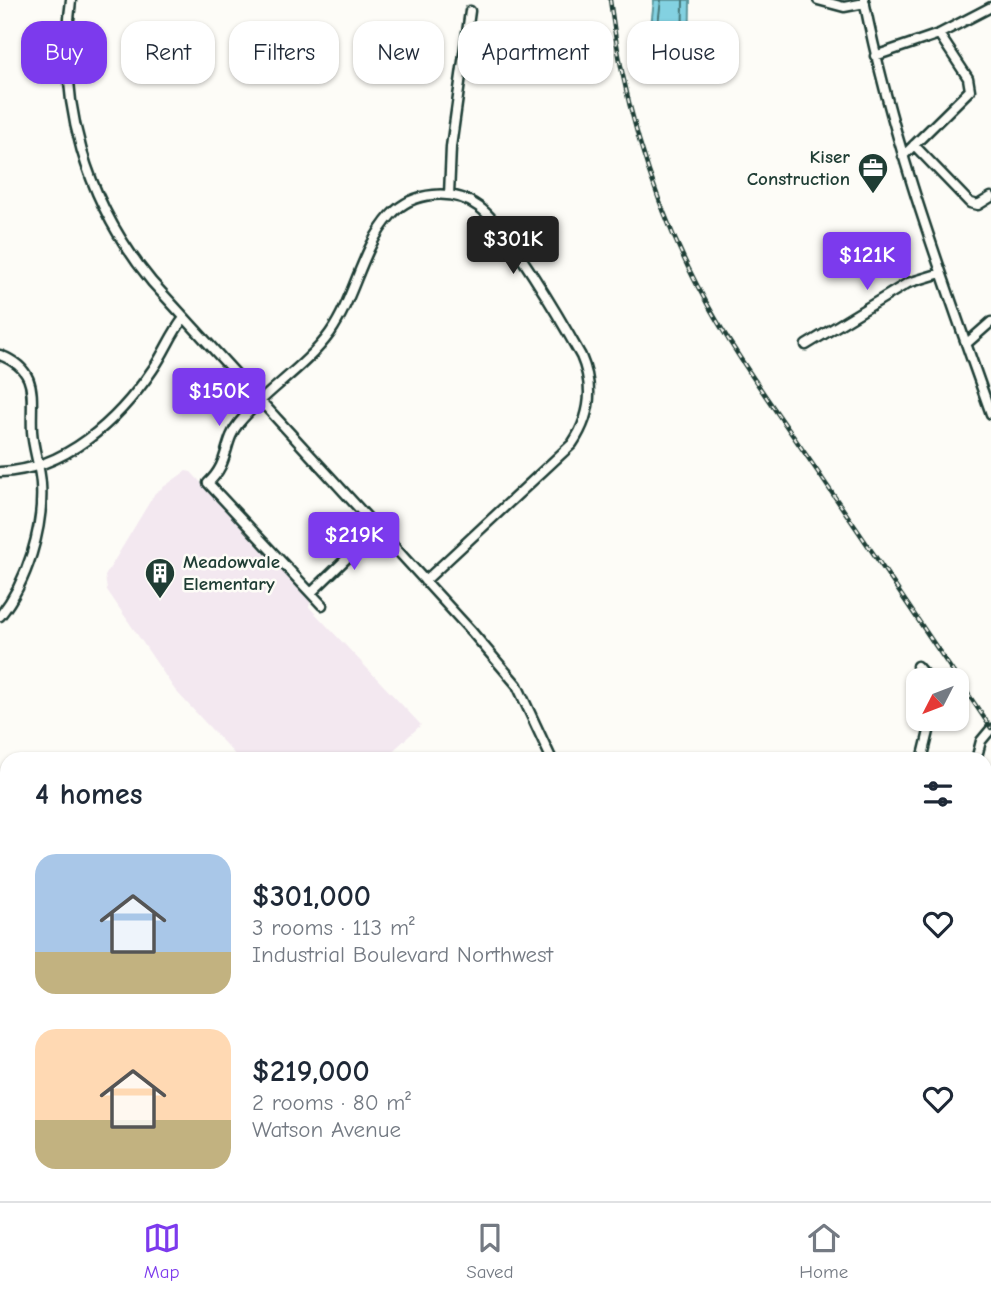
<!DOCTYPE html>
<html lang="en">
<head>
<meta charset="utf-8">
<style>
	body { margin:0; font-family:"Comic Neue",sans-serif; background:#f6f6f7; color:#1f2937; height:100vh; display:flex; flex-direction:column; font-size:26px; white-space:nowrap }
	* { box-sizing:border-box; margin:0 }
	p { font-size:23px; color:#747a83 }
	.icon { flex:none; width:38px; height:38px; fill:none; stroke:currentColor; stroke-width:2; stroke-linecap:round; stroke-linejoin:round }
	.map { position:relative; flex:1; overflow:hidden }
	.details { position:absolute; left:0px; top:752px; width:992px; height:450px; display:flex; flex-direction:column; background:#fff; border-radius:21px 21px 0 0; box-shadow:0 2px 5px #0004 }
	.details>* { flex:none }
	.hud { position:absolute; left:21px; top:21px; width:950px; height:63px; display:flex; gap:14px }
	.needle { width:46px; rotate:228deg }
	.tools { position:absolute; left:906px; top:668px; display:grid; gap:14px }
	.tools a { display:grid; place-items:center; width:63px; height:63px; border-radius:14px; background:#fff; box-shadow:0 2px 5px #0004; font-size:35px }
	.price { position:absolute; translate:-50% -60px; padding:0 16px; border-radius:7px; background:#7c3aed; color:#fff; font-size:23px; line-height:46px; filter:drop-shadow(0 2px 4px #0008) }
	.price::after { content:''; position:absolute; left:50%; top:42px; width:21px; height:16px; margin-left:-10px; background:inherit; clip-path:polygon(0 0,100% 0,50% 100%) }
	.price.on { background:#222; color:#fff }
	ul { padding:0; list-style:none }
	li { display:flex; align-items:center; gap:21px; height:175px; padding:0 35px }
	li span { display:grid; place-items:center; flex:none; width:196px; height:140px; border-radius:21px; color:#555 }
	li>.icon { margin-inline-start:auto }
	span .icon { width:84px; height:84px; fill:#fffc; stroke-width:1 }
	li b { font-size:30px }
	h2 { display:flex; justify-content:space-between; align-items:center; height:84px; padding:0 35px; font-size:30px }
	.chip { padding:0 24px; border-radius:21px; background:#fff; box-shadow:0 2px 5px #0004; font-size:24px; line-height:63px }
	.chip.on { background:#7c3aed; color:#fff }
	.tab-bar { display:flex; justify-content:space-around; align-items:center; height:98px; border-top:2px solid #e0e1e3; background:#fff; font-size:19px; color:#747a83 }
	.tab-bar a { display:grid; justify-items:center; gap:4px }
	.tab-bar .on { color:#7c3aed }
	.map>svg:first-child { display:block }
	.built { fill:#f3e8f0 }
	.green { fill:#cde9a0; stroke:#76936a; stroke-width:2 }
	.water { fill:#83d1e1; stroke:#5b969c; stroke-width:2 }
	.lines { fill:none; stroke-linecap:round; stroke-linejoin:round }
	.shore { stroke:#477879; stroke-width:2 }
	.stream { stroke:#5b969c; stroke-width:2 }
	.minor-casing { stroke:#1f3d34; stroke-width:13 }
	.minor { stroke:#fdfcf7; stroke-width:8 }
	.rail-casing { stroke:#1f3d34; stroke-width:4.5 }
	.rail { stroke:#fdfcf7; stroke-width:2; stroke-dasharray:5; stroke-linecap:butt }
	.labels { text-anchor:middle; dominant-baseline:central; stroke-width:5; stroke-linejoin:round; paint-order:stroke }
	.poi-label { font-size:19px; font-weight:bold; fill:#1f3d34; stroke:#fdfcf7; text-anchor:end }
</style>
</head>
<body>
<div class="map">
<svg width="991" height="1201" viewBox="0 0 991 1201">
	<rect width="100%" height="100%" fill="#fdfcf7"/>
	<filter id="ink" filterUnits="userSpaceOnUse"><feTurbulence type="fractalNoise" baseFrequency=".0143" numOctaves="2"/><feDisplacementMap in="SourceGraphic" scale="14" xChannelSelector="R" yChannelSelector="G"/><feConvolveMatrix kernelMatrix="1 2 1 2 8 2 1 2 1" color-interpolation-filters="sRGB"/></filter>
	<g filter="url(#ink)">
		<path class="built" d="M186 471 191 472 311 600 309 607 421 725 384 759H239L175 690 107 590 105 576 155 493Z"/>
		<path class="green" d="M991 1188V1201H927L955 1195H985V1189Z"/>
		<path class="water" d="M654 0H690L689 62 681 72 667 59 651 26Z"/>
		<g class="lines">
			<path class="shore" d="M661 0 658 24 678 59 682 55 683 0"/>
			<path class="stream" d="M985 902 991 900"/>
			<g class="minor-casing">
				<path id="minor" d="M71 0C57 103 86 202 152 282L472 632 517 685 552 760
					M818 0 844 7 865 3
					M864 0C892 142 943 278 991 414
					M875 56 939 34 991 7
					M914 145 970 203 978 205 991 197
					M903 156 970 90 968 78 939 34
					M449 195 451 147 470 11
					M966 344 991 322
					M806 345 908 283 941 273
					M0 355C41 371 30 398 32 431 33 449 40 466 41 484 44 528 27 582 0 616
					M0 472C65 470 118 421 153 369 165 352 171 334 184 318
					M311 593 377 529
					M322 605 208 483C230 463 223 442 239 423 266 390 305 368 330 333 355 297 362 247 391 215 413 191 453 188 479 207 507 227 562 322 581 356 594 386 591 416 572 444L425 581
					M917 666 930 681
					M922 760 932 719
					M976 760 981 741 991 729
					M985 839 991 846
					M0 1009 7 991
					M0 1036 7 1039
					M0 1142 7 1145
					M985 1142 991 1140
					M59 1195 66 1201
					M255 1195 263 1201
					M509 1195 537 1198 554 1195
					M764 1195 773 1201
					M163 1201 168 1195
					M417 1201 419 1195
					M489 1201 490 1195
					M636 1201 642 1195
					M810 1201 819 1195"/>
			</g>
			<use href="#minor" class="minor"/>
			<g class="rail-casing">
				<path id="rail" d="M610 0C623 100 651 197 698 287 735 357 784 421 828 487 883 567 937 648 991 728"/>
			</g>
			<use href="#rail" class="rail"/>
		</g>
	</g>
	<defs>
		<g id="office-pin" transform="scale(1.575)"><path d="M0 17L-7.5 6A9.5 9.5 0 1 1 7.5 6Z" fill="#1f3d34" stroke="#fdfcf7"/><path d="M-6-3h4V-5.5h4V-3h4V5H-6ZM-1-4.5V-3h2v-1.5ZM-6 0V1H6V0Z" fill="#fff"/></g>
		<g id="building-pin" transform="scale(1.575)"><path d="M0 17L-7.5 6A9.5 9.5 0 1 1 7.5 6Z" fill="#1f3d34" stroke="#fdfcf7"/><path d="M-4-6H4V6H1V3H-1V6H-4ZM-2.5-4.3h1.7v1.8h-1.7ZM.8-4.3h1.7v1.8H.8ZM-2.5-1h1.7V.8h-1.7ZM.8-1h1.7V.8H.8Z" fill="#fff"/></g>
	</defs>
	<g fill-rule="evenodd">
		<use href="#office-pin" x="873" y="168"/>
		<use href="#building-pin" x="160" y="573"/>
	</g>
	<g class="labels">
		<g class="poi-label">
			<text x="850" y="157">Kiser<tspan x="850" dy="22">Construction</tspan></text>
			<text x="183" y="562" text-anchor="start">Meadowvale<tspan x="183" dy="22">Elementary</tspan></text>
		</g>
	</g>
</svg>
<div class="tools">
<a><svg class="needle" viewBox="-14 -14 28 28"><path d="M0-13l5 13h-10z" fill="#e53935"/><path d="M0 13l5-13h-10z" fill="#747a83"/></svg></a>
</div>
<b class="price on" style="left:513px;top:276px">$301K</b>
<b class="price" style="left:867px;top:292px">$121K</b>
<b class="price" style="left:219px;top:428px">$150K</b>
<b class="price" style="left:354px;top:572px">$219K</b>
<div class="hud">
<a class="chip on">Buy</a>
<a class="chip">Rent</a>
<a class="chip">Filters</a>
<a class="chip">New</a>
<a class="chip">Apartment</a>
<a class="chip">House</a>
</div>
<section class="details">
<h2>4 homes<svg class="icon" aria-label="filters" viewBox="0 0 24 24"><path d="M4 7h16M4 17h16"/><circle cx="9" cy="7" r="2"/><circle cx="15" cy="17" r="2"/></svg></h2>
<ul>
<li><span style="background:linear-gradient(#a9c7e8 70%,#c2b280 0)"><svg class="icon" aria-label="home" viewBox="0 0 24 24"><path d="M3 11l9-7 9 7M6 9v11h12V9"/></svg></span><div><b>$301,000</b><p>3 rooms · 113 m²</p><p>Industrial Boulevard Northwest</p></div><svg class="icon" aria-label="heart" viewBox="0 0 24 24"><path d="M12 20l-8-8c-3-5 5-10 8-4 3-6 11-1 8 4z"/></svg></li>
<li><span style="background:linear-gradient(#ffd9b3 65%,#c2b280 0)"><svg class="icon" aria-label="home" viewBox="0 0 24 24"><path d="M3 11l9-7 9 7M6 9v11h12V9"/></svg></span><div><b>$219,000</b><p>2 rooms · 80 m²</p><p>Watson Avenue</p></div><svg class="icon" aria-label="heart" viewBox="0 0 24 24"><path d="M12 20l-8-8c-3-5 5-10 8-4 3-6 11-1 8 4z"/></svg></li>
</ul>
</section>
</div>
<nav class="tab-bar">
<a class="on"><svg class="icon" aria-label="map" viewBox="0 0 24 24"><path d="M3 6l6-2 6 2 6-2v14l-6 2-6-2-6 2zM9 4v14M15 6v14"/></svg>Map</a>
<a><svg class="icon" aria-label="saved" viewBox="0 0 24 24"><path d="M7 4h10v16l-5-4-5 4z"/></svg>Saved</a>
<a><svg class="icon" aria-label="home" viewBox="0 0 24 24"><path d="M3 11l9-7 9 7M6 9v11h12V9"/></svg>Home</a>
</nav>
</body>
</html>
